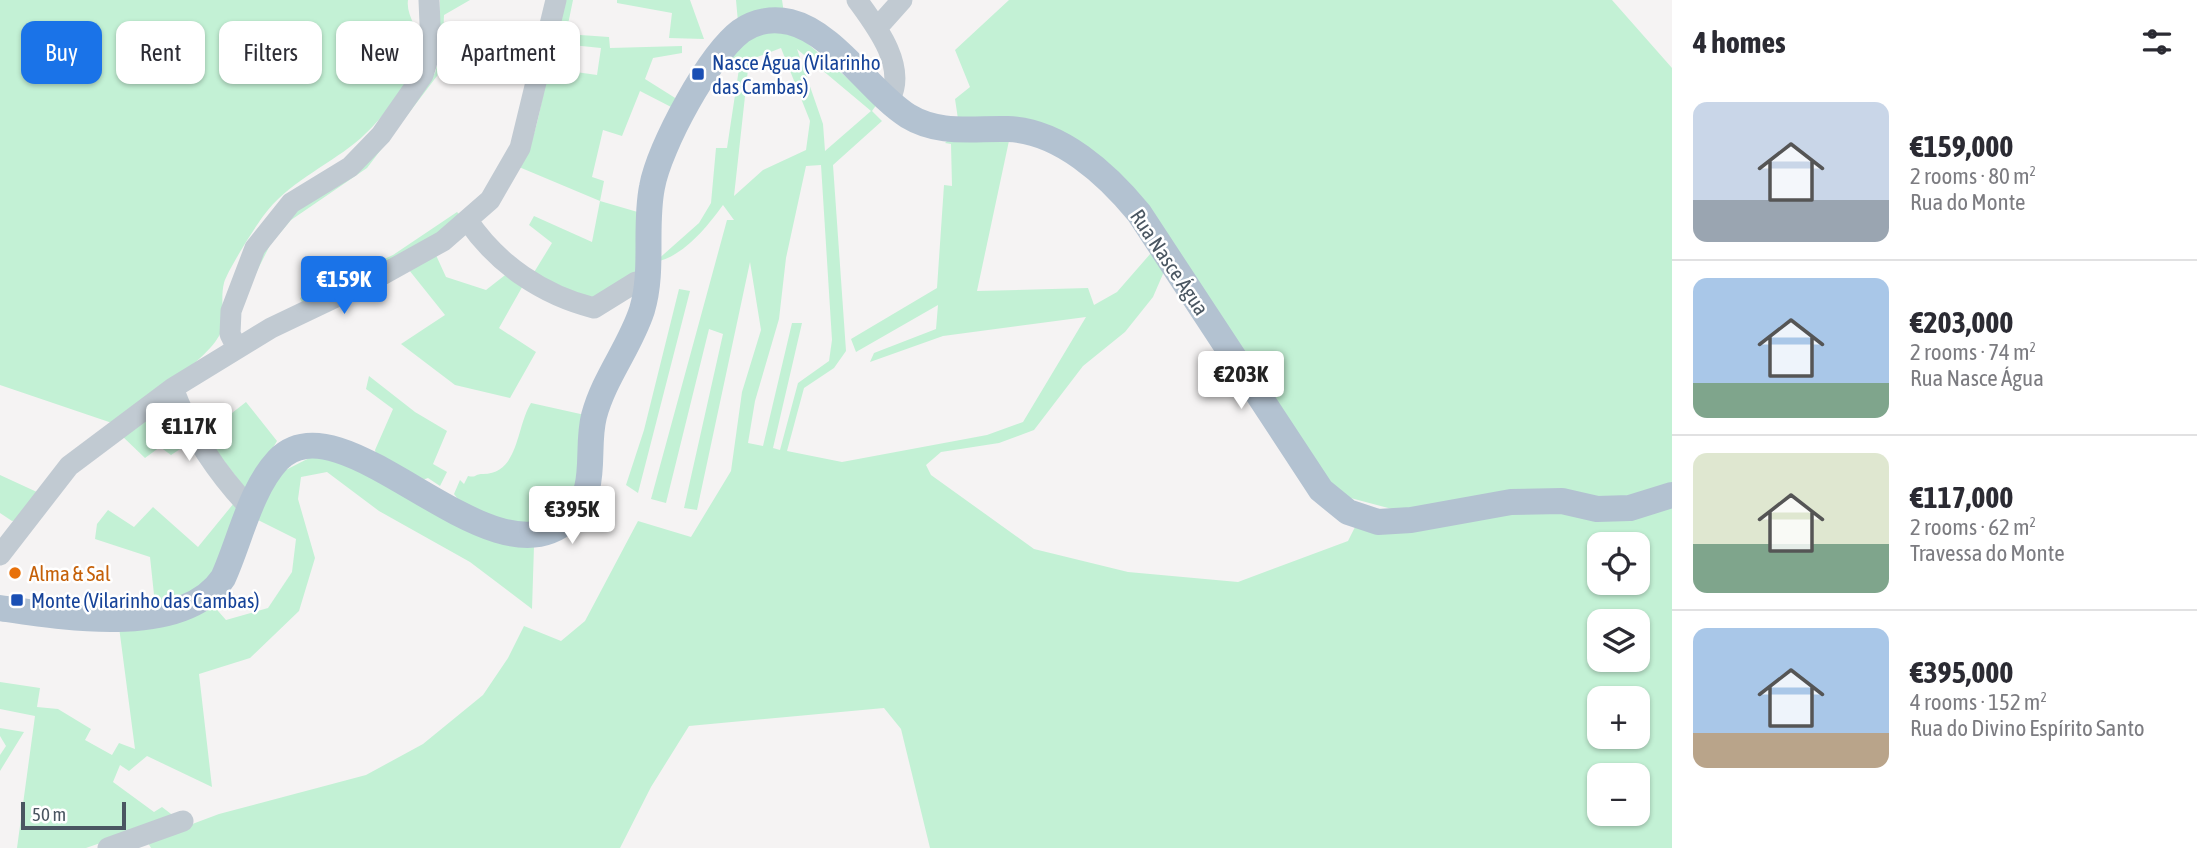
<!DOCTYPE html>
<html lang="en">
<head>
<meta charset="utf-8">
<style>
	body { margin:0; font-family:"Asap Condensed",sans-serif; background:#f2f2f3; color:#2b2b33; height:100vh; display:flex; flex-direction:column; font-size:26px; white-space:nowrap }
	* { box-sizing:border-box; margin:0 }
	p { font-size:23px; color:#7c7c81 }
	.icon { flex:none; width:38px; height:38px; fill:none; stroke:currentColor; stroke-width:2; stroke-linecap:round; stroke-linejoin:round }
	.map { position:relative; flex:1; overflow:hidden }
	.panel { display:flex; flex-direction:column; background:#fff; width:525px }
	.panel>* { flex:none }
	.guide { position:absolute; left:21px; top:21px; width:665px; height:63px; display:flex; gap:14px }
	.tools { position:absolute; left:1587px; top:532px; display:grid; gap:14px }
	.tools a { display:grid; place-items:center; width:63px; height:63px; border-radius:14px; background:#fff; box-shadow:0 2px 5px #0004; font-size:35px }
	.scale { position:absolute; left:21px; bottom:18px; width:105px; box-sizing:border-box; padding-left:7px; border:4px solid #4a5661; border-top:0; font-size:19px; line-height:24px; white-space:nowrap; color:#4a5661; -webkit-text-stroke:5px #fff; paint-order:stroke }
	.price { position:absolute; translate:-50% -60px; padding:0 16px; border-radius:7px; background:#fff; color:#222; font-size:23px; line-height:46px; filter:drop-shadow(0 2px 4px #0008) }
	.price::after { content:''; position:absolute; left:50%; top:42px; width:21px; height:16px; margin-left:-10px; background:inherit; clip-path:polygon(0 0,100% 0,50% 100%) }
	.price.selected { background:#1a73e8; color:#fff }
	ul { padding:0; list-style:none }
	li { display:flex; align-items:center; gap:21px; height:175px; padding:0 21px }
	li+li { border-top:2px solid #e1e1e2 }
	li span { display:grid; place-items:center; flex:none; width:196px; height:140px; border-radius:14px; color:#555 }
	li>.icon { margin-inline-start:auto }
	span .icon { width:84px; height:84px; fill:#fffc; stroke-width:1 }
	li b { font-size:30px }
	h2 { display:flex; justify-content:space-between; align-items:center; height:84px; padding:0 21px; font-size:30px }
	.pill { padding:0 24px; border-radius:14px; background:#fff; box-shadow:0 2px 5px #0004; font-size:24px; line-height:63px }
	.pill.selected { background:#1a73e8; color:#fff }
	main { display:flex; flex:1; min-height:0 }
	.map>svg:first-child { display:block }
	.green { fill:#c3f1d5; fill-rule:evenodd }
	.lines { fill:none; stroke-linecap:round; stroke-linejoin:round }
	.minor { stroke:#c1cad2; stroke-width:21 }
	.major { stroke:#b3c2d1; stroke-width:26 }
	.transit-dot { fill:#1a4fb4; stroke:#fff; stroke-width:2.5 }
	.food-dot { fill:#e8710a; stroke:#fff; stroke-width:2.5 }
	.labels { text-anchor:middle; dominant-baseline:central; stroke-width:5; stroke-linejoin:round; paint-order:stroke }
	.transit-label { font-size:21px; fill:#164399; stroke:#fff; text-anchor:start }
	.street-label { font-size:21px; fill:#4a5661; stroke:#fff }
	.food-label { font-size:21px; fill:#c56008; stroke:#fff; text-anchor:start }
</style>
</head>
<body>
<main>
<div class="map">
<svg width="1672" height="848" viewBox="0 0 1672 848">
	<rect width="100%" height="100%" fill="#f5f3f3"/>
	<path class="green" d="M0 0H408C405 21 429 34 415 66 403 91 382 119 361 138 331 164 294 179 268 210 259 220 227 271 224 283 220 298 225 315 221 331 214 357 136 406 112 423L0 385Z
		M440 0H470L444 15 442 61 437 76 367 168 291 220 270 245 250 285 266 244 287 216 390 132 435 73 438 62Z
		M563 0H573L566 34 609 37 610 48 682 46V53L653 58 645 79 680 101 675 109 640 91 622 136 603 130 592 177 604 181 600 201 641 213V271L594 302 533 274 552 243 529 225 534 216 592 242 600 201 519 167C538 137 541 102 548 68L597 75 601 48 552 43Z
		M617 0H690L704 39 669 38 672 13 617 3Z
		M736 0H782L784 13 738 22Z
		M1009 0H1612L1672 68V484L1638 495 1441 510 1392 509 1343 496 1317 470 1111 171 958 119 955 99 970 87 955 50Z
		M767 31 799 36 877 104 872 111 882 121 833 165 846 351 834 368 804 388 787 451 842 462 987 435 1023 422 1086 317 943 336 870 362 874 353 936 329 938 305 856 352 851 339 937 288 944 185 952 186 951 144 945 143 951 137 1010 136 977 291 1088 288 1094 305 1117 292 1151 253 1166 267 1153 297 1125 332 1083 366 1034 430 999 443 941 452 926 465 931 475 1034 549 1128 572 1238 582 1348 541 1356 525 1509 512 1672 505V848H930L901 729 884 708 689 726 651 787 620 848H151L147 841 219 814 366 775 423 744 483 695 508 658 524 626 561 641 585 621 638 521 691 537 731 471 742 392 761 330 750 262 697 510 684 508 723 334 709 329 666 503 651 499 727 220H734L723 205C707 227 683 257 655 262L699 223 711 203 716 148H727L740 62 730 57 739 45ZM781 48 810 121 806 150 763 170 734 196 749 60ZM797 49 871 111 825 151 823 124ZM821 165 832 340 829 361 798 383 780 450 773 448 802 323H792L763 446 748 443 755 401 779 319 786 258 806 166ZM1600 544H1638V583H1600ZM1600 621H1638V660H1600ZM1600 698H1638V737H1600ZM1600 775H1638V814H1600Z
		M457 212 462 217 448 229 303 305 300 298 393 255Z
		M435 253 446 277 486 290 509 272 525 282 499 328 536 352 510 398 455 385 401 344 445 315 409 270Z
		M679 289 690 291 638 493 626 485 644 430Z
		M369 376 415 412 447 431 433 464 447 472 440 486 428 478 417 482 378 463 375 450 393 409 366 389Z
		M246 402 277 441 247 491 204 435Z
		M170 403 194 440 171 455 160 447 145 458 121 435Z
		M531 403 585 415 575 494 549 518 531 524 492 520 463 506 454 494 460 480 464 484 468 476C477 478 474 474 483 474 519 474 516 427 531 403Z
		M321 452 534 546 532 609 470 562 379 511 327 472 301 477 298 499 315 558 299 611 250 658 199 674 212 787 147 756 129 771 120 765 113 782 154 812 162 807 175 817 86 848H17L35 716 0 709V682L40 688 37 707 58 709 91 729 85 740 112 755 119 743 135 749 119 627 211 603 226 620 268 608 292 572 296 539 256 519 274 476Z
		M0 475 39 493 18 520 12 521 0 513Z
		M234 503 242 513 226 559 186 600 155 604 150 557 95 539 97 524 108 510 134 527 153 507 198 547Z
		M0 728 24 732 0 771V755L6 746 0 736Z"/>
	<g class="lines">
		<path class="minor" d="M857 0C876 26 907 66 890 99
			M877 28 902 0
			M468 221C498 265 543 295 594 308L636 282 647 280
			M237 348 230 334 231 311 255 248 291 203 350 167 381 135 423 75 431 48 429 0
			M173 388C189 432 219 476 251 509
			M0 555 69 466 173 388 271 328 380 276 443 241 490 200 520 148 556 0
			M108 848 183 821"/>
		<path class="major" d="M0 608C61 617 183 638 223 578 240 541 250 490 278 460 343 392 491 591 569 519 600 490 585 451 594 416 604 378 630 347 642 310 654 270 644 227 652 187 659 147 709 55 741 31 755 21 773 18 790 22 835 33 870 92 908 116 939 135 973 128 1008 129 1060 131 1107 174 1139 213L1321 490 1348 512 1378 522 1411 520 1511 502 1562 501 1597 509 1630 508 1672 495"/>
	</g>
	<g class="transit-dot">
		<rect x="691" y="67" width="14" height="14" rx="3.5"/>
		<rect x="10" y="593" width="14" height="14" rx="3.5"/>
	</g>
	<circle class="food-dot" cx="15" cy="573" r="7"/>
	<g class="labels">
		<g class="transit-label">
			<text x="712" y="62">Nasce Água (Vilarinho<tspan x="712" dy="24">das Cambas)</tspan></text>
			<text x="31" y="600">Monte (Vilarinho das Cambas)</text>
		</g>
		<g class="street-label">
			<text transform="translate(1170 262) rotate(56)">Rua Nasce Água</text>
		</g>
		<g class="food-label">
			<text x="29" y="573">Alma &amp; Sal</text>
		</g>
	</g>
</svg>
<div class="tools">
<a><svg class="icon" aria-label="locate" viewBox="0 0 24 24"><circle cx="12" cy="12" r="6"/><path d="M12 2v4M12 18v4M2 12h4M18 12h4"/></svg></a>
<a><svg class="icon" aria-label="layers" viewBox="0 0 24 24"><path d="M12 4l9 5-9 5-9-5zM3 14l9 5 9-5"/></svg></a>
<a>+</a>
<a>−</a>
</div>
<div class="scale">50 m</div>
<b class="price selected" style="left:344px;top:316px">€159K</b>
<b class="price" style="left:1241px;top:411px">€203K</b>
<b class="price" style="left:189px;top:463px">€117K</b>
<b class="price" style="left:572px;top:546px">€395K</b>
<div class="guide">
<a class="pill selected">Buy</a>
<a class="pill">Rent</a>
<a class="pill">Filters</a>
<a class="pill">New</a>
<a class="pill">Apartment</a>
</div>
</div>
<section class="panel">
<h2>4 homes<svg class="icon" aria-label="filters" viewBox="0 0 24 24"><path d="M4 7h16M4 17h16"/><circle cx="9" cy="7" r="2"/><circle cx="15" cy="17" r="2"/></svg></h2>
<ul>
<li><span style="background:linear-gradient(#c9d6e8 70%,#9aa5b1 0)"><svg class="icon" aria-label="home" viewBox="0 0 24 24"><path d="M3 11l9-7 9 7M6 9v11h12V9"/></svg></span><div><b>€159,000</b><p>2 rooms · 80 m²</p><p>Rua do Monte</p></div></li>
<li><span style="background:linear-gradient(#a9c7e8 75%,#7fa58c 0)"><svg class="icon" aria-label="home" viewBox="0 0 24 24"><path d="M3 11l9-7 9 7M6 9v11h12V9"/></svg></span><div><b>€203,000</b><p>2 rooms · 74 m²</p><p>Rua Nasce Água</p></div></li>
<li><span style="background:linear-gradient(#dfe7d0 65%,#7fa58c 0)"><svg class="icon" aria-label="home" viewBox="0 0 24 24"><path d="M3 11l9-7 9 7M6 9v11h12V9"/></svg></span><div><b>€117,000</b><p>2 rooms · 62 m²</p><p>Travessa do Monte</p></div></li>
<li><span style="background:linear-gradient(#a9c7e8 75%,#b9a48a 0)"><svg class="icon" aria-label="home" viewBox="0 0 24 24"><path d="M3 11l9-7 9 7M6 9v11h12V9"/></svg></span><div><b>€395,000</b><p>4 rooms · 152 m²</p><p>Rua do Divino Espírito Santo</p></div></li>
</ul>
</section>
</main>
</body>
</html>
